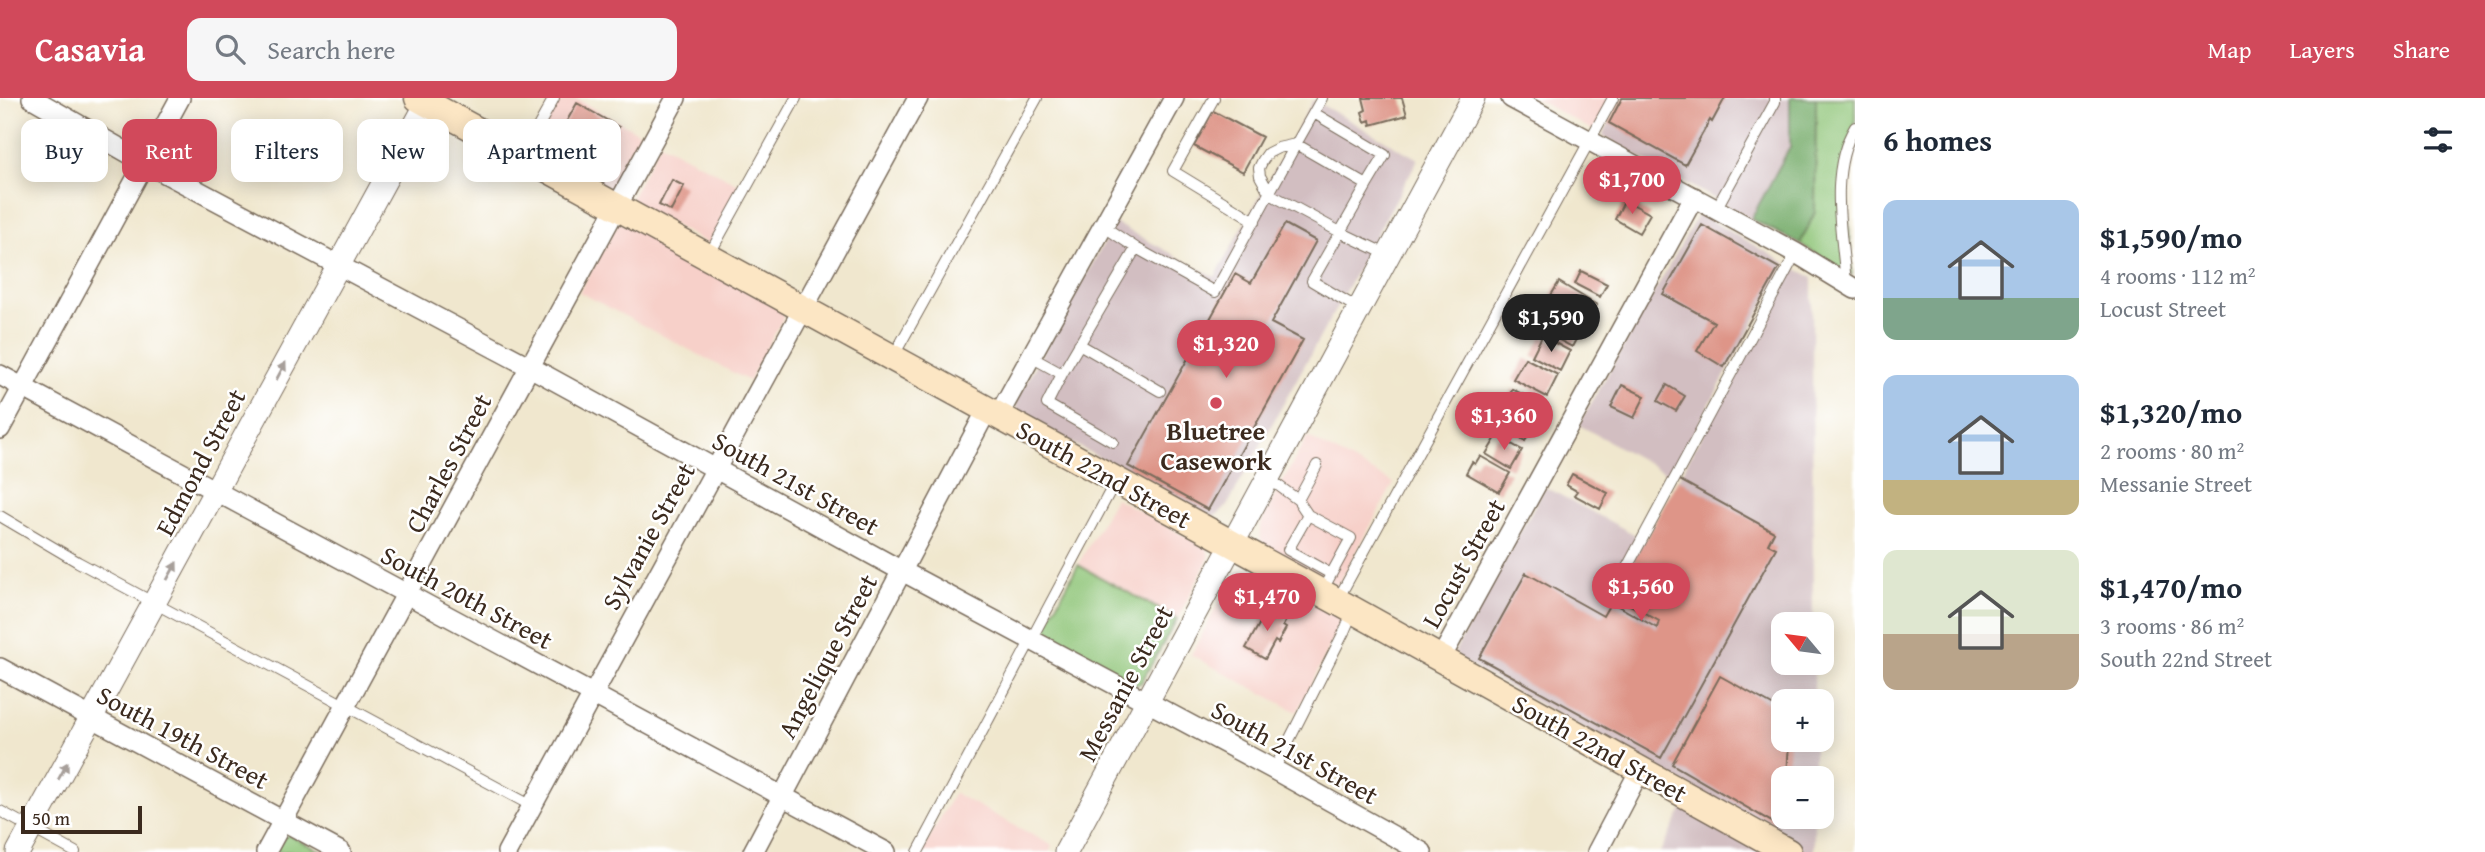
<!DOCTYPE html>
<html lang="en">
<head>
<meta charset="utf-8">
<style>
	body { margin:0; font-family:"Gentium Book Plus",serif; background:#f6f6f7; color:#1f2937; height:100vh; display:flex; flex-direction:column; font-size:26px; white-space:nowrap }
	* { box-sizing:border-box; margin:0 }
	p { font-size:23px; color:#747a83 }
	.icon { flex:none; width:38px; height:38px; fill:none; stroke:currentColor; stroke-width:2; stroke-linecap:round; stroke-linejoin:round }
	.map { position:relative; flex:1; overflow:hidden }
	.panel { display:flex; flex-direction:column; background:#fff; width:630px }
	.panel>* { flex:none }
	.top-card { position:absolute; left:21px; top:21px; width:665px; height:63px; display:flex; gap:14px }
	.needle { width:46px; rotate:299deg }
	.buttons { position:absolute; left:1771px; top:514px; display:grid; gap:14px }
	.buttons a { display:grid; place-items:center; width:63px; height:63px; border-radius:14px; background:#fff; box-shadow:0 4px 18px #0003; font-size:35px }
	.scale { position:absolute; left:21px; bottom:18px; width:121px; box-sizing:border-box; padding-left:7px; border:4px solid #3b2a1e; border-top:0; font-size:19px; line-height:24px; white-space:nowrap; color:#3b2a1e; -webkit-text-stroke:5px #fff; paint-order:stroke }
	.price { position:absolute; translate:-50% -60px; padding:0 16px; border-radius:24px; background:#d1495b; color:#fff; font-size:23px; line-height:46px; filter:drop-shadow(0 2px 4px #0008) }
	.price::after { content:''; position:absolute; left:50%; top:42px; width:21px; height:16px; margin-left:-10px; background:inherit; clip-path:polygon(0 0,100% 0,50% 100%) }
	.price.on { background:#222; color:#fff }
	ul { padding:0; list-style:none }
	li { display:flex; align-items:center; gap:21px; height:175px; padding:0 28px }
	li span { display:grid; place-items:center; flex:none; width:196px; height:140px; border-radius:14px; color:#555 }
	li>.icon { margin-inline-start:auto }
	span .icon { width:84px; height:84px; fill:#fffc; stroke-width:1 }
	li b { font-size:30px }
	h2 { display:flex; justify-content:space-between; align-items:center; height:84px; padding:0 28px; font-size:30px }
	.tag { padding:0 24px; border-radius:14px; background:#fff; box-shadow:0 4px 18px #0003; font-size:24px; line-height:63px }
	.tag.on { background:#d1495b; color:#fff }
	header { display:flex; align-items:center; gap:42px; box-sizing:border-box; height:98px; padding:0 35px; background:#d1495b; color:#fff }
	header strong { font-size:33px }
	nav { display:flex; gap:38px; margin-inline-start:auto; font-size:24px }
	.search { width:490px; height:63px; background:#f6f6f7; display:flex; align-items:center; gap:18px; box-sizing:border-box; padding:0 24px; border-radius:14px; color:#747a83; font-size:26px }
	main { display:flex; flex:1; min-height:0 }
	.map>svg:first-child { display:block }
	.built { fill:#f7d0c9 }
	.industrial { fill:#d2bec1 }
	.green { fill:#8fc578; stroke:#65784b; stroke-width:2 }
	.forest { fill:#73aa68; stroke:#576a43; stroke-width:2 }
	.building { fill:#de9588 }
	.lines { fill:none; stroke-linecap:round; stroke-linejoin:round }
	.service-casing { stroke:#7a6c5c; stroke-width:12 }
	.minor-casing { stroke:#7a6c5c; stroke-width:22 }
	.tertiary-casing { stroke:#7a6c5c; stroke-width:25 }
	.secondary-casing { stroke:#7a6c5c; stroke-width:29 }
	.service { stroke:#fff; stroke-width:10 }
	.minor { stroke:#fff; stroke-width:19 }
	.tertiary { stroke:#fff; stroke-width:23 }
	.secondary { stroke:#fce6c4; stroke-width:26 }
	.oneway { fill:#a79f9a }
	.poi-dot { fill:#d1495b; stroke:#fff; stroke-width:2.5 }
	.labels { text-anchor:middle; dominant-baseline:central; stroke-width:5; stroke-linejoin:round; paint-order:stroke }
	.poi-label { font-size:26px; font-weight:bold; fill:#3b2a1e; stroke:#fff }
	.street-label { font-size:26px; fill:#3b2a1e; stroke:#fff }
</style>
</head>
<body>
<header>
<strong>Casavia</strong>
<div class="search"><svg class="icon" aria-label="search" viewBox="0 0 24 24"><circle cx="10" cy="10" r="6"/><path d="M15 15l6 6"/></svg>Search here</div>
<nav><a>Map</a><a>Layers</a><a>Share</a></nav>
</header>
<main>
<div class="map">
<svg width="1855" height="754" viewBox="0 0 1855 754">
	<rect width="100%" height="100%" fill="#fff"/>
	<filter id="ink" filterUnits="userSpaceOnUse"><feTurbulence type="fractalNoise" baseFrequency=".0143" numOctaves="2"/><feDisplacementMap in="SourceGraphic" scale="14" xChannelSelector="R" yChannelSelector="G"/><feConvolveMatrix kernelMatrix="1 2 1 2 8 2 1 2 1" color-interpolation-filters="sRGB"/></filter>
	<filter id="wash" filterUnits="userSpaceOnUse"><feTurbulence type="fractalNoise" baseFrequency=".00686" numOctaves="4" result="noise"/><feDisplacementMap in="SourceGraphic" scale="28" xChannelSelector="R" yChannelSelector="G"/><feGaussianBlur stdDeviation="1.57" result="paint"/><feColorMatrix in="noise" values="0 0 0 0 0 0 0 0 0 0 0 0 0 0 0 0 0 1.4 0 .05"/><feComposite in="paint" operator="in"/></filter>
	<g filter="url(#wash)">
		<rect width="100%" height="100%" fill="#f0e7ce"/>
		<path class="built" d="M558 0H575L642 36 611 90H606L531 50Z
			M1534 0H1613L1594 33Z
			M660 45 740 87 709 146 635 107 631 100Z
			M618 125H626L783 212V220L749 283 579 194Z
			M1307 339 1394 385 1338 487 1265 448 1261 442 1260 431 1264 418Z
			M1115 400 1207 450 1209 460 1177 521 1078 467Z
			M1248 473 1260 476 1343 522 1297 614 1191 557 1232 480 1239 474Z
			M954 695 1053 748 1050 754H922Z"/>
		<path class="industrial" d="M1623 0H1790V49L1751 121 1602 38Z
			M1313 2 1418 61 1227 408 1218 416 1210 419 1018 316 1016 303 1115 125 1215 179Z
			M1697 118 1704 119 1786 165 1671 378 1579 327Z
			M1793 169 1812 179 1813 527H1783V565H1814V604H1783V642H1814V681H1783V719H1814V754H1805L1460 562 1455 553 1545 389 1645 442Z
			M1684 708 1766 754H1660Z"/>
		<path class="green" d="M1816 0H1855V44L1846 72 1852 177 1800 146 1815 114Z
			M1078 467 1177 521 1141 585 1135 587 1041 536Z
			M286 736 323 754H273Z"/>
		<path class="forest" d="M1790 0H1816L1815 114 1800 146 1751 121 1790 49Z"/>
		<g id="blocks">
			<path class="building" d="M1363 0H1402L1407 17 1371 27 1370 22 1365 24 1362 14 1366 12Z
				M1622 0H1725L1712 24 1710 22 1685 67 1609 25Z
				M577 5 619 29 606 52 564 28Z
				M1213 13 1262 39 1243 74 1194 48Z
				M672 82 684 88 671 113 659 107Z
				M1625 102 1650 116 1639 135 1615 121Z
				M1285 126 1316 143 1271 225 1303 242 1208 412 1128 368 1235 176 1251 185Z
				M1702 127 1779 170 1724 269 1697 253 1714 224 1663 196Z
				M1581 173 1607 186 1600 199 1575 186Z
				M1559 184 1597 207 1584 227 1547 204Z
				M1550 213 1582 230 1572 249 1546 235 1552 226 1545 222Z
				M1542 238 1570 253 1560 273 1532 258Z
				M1525 260 1558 277 1547 299 1513 281Z
				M1622 287 1645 298 1634 320 1611 309Z
				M1667 287 1685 298 1676 313 1658 303Z
				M1512 291 1548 309 1542 321 1506 303Z
				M1521 318 1535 327 1525 343 1511 334Z
				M1497 338 1522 352 1511 371 1486 356Z
				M1480 358 1510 375 1499 394 1466 375 1472 364 1475 366Z
				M1572 376 1608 395 1600 411 1574 397 1577 393 1566 387Z
				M1678 381 1774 434 1768 446 1776 450 1661 660 1479 560 1526 475 1603 518 1611 504 1657 530 1659 523 1614 498Z
				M1268 510 1287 520 1283 528 1286 530 1278 545 1275 543 1265 561 1246 550Z
				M1720 578 1783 613V642H1789L1787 681H1783V703L1772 724 1672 666Z"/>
		</g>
	</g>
	<g filter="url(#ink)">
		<use href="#blocks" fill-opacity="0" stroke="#7a6c5c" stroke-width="2"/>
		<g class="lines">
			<g class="service-casing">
				<path id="service" d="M1214 0 1173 73 1255 123
					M1322 0 1296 46 1278 50 1268 55 1263 62 1259 70 1260 78 1270 96 1340 134 1388 157
					M1314 15 1385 57 1367 87
					M523 56 554 0
					M1716 111 1775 4V0
					M1103 128 1136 150
					M709 157 796 0
					M1846 185C1842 135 1828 73 1855 29
					M1079 246 1160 293
					M893 259 1037 0
					M1031 259 1062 276 1136 150 1215 194 1296 46 1367 87 1312 183 1359 211
					M1062 276 1047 306 1113 344
					M1268 380 1298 402 1308 417 1351 440 1322 493
					M1298 402 1317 367
					M1308 417 1288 452 1331 476
					M0 418 78 464 532 708
					M1618 486 1796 155
					M1337 503 1613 0
					M1271 670 1278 664 1344 534 1353 513
					M0 713 75 754
					M918 754 1115 384"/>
			</g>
			<g class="minor-casing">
				<path id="minor" d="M32 0 144 64 530 269 902 473 1271 670 1422 754
					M1511 0 1796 155 1855 191
					M0 277 886 754
					M998 318 1174 0
					M0 331 180 0
					M1440 562 1694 99
					M0 570 341 754
					M266 754 676 0
					M507 754 918 0
					M753 754 987 312
					M1597 754 1640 672"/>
			</g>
			<g class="tertiary-casing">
				<path id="tertiary" d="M18 754 430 0
					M1066 754 1473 0"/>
			</g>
			<g class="secondary-casing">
				<path id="secondary" d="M418 0 1353 512 1788 754"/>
			</g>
			<use href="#service" class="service"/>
			<use href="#minor" class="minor"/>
			<use href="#tertiary" class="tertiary"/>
			<use href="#secondary" class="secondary"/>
		</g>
		<defs><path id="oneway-solid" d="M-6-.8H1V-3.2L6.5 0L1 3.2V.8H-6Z" transform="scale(1.75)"/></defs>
		<g class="oneway">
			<use href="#oneway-solid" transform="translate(281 273) rotate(-62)"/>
			<use href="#oneway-solid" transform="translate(172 473) rotate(-61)"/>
			<use href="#oneway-solid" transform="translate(63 673) rotate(-61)"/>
		</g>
	</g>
	<circle class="poi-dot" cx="1216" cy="305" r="7"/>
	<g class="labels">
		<g class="poi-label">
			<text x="1216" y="332">Bluetree<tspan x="1216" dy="30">Casework</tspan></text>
		</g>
		<g class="street-label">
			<text transform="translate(200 364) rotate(-62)">Edmond Street</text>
			<text transform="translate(448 365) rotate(-62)">Charles Street</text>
			<text transform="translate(1104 376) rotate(29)">South 22nd Street</text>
			<text transform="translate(796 385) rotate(29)">South 21st Street</text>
			<text transform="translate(648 438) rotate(-61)">Sylvanie Street</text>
			<text transform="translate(1463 465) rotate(-61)">Locust Street</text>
			<text transform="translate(467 499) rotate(28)">South 20th Street</text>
			<text transform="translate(827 558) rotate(-62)">Angelique Street</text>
			<text transform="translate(1125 585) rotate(-62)">Messanie Street</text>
			<text transform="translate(183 639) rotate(28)">South 19th Street</text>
			<text transform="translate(1600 650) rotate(29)">South 22nd Street</text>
			<text transform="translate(1295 654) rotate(29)">South 21st Street</text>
		</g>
	</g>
</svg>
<div class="buttons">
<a><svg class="needle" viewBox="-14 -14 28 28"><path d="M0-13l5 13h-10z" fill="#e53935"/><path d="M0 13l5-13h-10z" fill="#747a83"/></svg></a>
<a>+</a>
<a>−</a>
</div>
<div class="scale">50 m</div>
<b class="price" style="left:1632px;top:118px">$1,700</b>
<b class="price on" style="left:1551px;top:256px">$1,590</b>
<b class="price" style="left:1226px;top:282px">$1,320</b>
<b class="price" style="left:1504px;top:354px">$1,360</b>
<b class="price" style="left:1641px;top:525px">$1,560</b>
<b class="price" style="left:1267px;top:535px">$1,470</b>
<div class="top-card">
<a class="tag">Buy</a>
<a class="tag on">Rent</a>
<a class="tag">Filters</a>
<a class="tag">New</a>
<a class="tag">Apartment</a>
</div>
</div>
<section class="panel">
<h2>6 homes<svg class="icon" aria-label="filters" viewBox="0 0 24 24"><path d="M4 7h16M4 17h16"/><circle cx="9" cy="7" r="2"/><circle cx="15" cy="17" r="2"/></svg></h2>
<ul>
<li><span style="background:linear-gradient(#a9c7e8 70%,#7fa58c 0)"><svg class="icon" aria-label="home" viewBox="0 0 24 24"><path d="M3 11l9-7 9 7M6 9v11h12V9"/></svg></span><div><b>$1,590/mo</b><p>4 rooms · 112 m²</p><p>Locust Street</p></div></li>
<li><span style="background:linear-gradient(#a9c7e8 75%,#c2b280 0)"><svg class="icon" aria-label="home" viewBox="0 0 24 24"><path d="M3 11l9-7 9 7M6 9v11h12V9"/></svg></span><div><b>$1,320/mo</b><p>2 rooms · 80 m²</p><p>Messanie Street</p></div></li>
<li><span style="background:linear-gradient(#dfe7d0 60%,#b9a48a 0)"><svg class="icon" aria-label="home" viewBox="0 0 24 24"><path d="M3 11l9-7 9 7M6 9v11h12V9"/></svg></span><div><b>$1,470/mo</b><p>3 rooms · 86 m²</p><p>South 22nd Street</p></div></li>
</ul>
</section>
</main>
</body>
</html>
